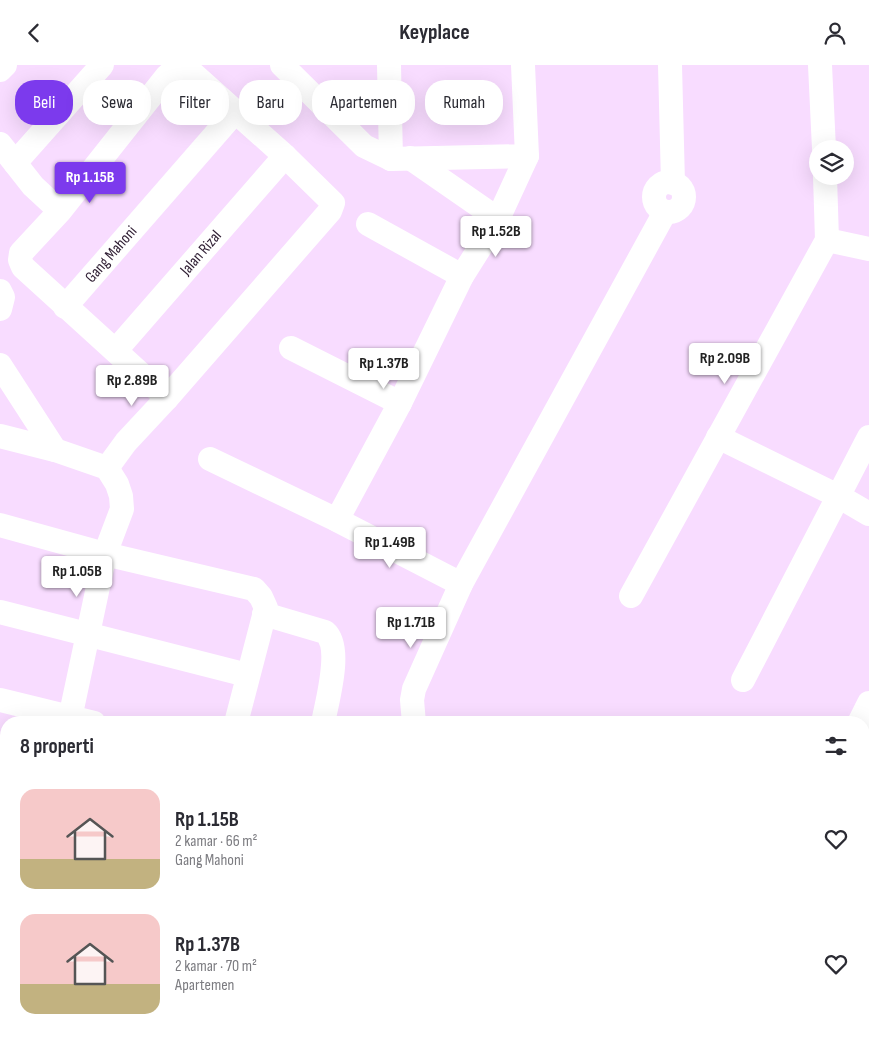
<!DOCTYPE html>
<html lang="id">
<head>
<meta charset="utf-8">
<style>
	body { margin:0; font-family:"Sofia Sans Condensed",sans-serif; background:#f7f7f7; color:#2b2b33; height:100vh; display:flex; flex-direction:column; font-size:19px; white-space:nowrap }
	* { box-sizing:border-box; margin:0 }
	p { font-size:16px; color:#7c7c81 }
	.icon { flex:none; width:28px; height:28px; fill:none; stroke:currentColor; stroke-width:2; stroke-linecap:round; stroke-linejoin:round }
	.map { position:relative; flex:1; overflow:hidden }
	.details { position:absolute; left:0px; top:651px; width:870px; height:321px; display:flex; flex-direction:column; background:#fff; border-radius:20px 20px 0 0; box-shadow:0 5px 20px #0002 }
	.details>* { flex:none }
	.banner { position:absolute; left:15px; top:15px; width:500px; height:45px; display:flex; gap:10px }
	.controls { position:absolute; left:809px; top:75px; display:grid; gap:10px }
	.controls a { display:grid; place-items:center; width:45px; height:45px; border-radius:50%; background:#fff; box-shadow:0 5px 20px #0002; font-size:25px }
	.price { position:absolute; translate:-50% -42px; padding:0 11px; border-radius:5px; background:#fff; color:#222; font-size:16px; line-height:32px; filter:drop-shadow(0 1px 2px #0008) }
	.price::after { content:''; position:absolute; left:50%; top:30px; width:15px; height:11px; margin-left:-8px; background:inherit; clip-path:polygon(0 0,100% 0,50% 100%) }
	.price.on { background:#7c3aed; color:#fff }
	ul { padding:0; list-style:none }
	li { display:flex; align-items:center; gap:15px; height:125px; padding:0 20px }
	li span { display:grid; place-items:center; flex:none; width:140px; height:100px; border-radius:15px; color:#555 }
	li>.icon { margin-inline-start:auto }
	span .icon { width:60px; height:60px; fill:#fffc; stroke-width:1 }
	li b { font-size:21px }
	h2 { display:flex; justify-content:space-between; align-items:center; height:60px; padding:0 20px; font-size:21px }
	.chip { padding:0 18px; border-radius:20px; background:#fff; box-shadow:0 5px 20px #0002; font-size:18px; line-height:45px }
	.chip.on { background:#7c3aed; color:#fff }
	header { display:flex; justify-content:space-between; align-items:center; height:65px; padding:0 20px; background:#fff; font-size:22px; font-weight:700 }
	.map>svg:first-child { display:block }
	.green { fill:#f4c1c0 }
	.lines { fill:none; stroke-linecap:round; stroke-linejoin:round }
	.minor { stroke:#fff; stroke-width:24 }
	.major { stroke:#e4c58d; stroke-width:28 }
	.labels { text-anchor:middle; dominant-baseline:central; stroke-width:4; stroke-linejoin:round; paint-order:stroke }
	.street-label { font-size:16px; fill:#2f1e33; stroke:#faf1fc }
</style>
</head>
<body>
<header><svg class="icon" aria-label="back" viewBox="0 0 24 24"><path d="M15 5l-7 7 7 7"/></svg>Keyplace<svg class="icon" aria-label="person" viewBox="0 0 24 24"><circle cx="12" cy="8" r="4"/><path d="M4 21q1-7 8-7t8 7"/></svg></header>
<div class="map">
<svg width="869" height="972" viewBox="0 0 869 972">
	<rect width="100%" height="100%" fill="#f8dcff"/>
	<path class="green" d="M37 966H211V972H35Z
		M422 966H864L869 972H422Z"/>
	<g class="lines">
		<g class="minor">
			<path d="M282 0 364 81 391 94 527 91 523 0"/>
			<path d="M389 0 391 94"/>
			<path d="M670 0 673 118"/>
			<path d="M820 0 824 84"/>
			<path d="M0 5 5 0"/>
			<path d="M0 79 33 121 60 146 167 11C175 4 181 1 190 6L285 91 333 138 330 146 167 333 23 202 20 195 21 188 60 146"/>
			<path d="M410 93 498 154 527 91"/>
			<path d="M15 98 102 0"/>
			<circle cx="669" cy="132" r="15"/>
			<path d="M368 159 462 211"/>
			<path d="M827 175 869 184"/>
			<path d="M0 226 3 232 0 244"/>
			<path id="s1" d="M65 242 235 47"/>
			<path d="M291 283 400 338"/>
			<path id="s2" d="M116 285 285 91"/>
			<path d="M0 300 55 385"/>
			<path d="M0 371 55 385 107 403 117 419 121 431 122 444 105 489 254 524 261 532 266 543 236 658"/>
			<path d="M718 372 838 431 869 449"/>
			<path d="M210 394 337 455 461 519"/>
			<path d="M107 403 126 377 167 333"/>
			<path d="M337 455 400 338 462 211 498 154"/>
			<path d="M0 460 105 489 69 658"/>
			<path d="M631 531 827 175 825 111"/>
			<path d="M0 547 247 610"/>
			<path d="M264 549 325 567C343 582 327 636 323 658"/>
			<path d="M743 615 869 372"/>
			<path d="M0 635 94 658"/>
			<path d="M414 658 412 635 414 624 461 519 665 147"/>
			<path d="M859 658 869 638"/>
			<path d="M0 719 6 721"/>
			<path d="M864 856 869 857"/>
		</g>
		<path class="major" d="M0 766 6 768
			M863 966 869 968"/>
	</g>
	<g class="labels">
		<g class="street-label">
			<text stroke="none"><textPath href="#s2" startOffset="129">Jalan Rizal</textPath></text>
			<text stroke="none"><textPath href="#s1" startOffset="70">Gang Mahoni</textPath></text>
		</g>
	</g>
</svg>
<div class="controls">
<a><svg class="icon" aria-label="layers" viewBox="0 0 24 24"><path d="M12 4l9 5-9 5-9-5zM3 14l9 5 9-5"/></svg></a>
</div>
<b class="price on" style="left:90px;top:139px">Rp 1.15B</b>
<b class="price" style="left:496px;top:193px">Rp 1.52B</b>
<b class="price" style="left:725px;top:320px">Rp 2.09B</b>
<b class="price" style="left:384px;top:325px">Rp 1.37B</b>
<b class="price" style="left:132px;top:342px">Rp 2.89B</b>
<b class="price" style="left:390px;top:504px">Rp 1.49B</b>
<b class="price" style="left:77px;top:533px">Rp 1.05B</b>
<b class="price" style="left:411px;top:584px">Rp 1.71B</b>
<div class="banner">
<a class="chip on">Beli</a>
<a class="chip">Sewa</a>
<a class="chip">Filter</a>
<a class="chip">Baru</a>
<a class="chip">Apartemen</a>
<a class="chip">Rumah</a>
</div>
<section class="details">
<h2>8 properti<svg class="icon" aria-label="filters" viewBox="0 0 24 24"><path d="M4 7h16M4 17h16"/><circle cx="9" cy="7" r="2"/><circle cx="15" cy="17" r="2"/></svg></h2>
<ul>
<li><span style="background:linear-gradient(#f6c9c9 70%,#c2b280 0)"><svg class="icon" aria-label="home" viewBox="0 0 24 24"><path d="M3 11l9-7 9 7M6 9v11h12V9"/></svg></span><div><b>Rp 1.15B</b><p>2 kamar · 66 m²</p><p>Gang Mahoni</p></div><svg class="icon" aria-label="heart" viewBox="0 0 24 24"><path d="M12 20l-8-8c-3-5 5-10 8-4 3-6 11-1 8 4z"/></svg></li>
<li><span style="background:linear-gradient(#f6c9c9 70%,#c2b280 0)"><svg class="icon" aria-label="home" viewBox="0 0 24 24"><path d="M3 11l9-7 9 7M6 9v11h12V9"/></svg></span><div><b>Rp 1.37B</b><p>2 kamar · 70 m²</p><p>Apartemen</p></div><svg class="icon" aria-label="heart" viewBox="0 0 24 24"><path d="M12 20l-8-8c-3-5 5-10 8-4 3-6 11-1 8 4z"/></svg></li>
</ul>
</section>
</div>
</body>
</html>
